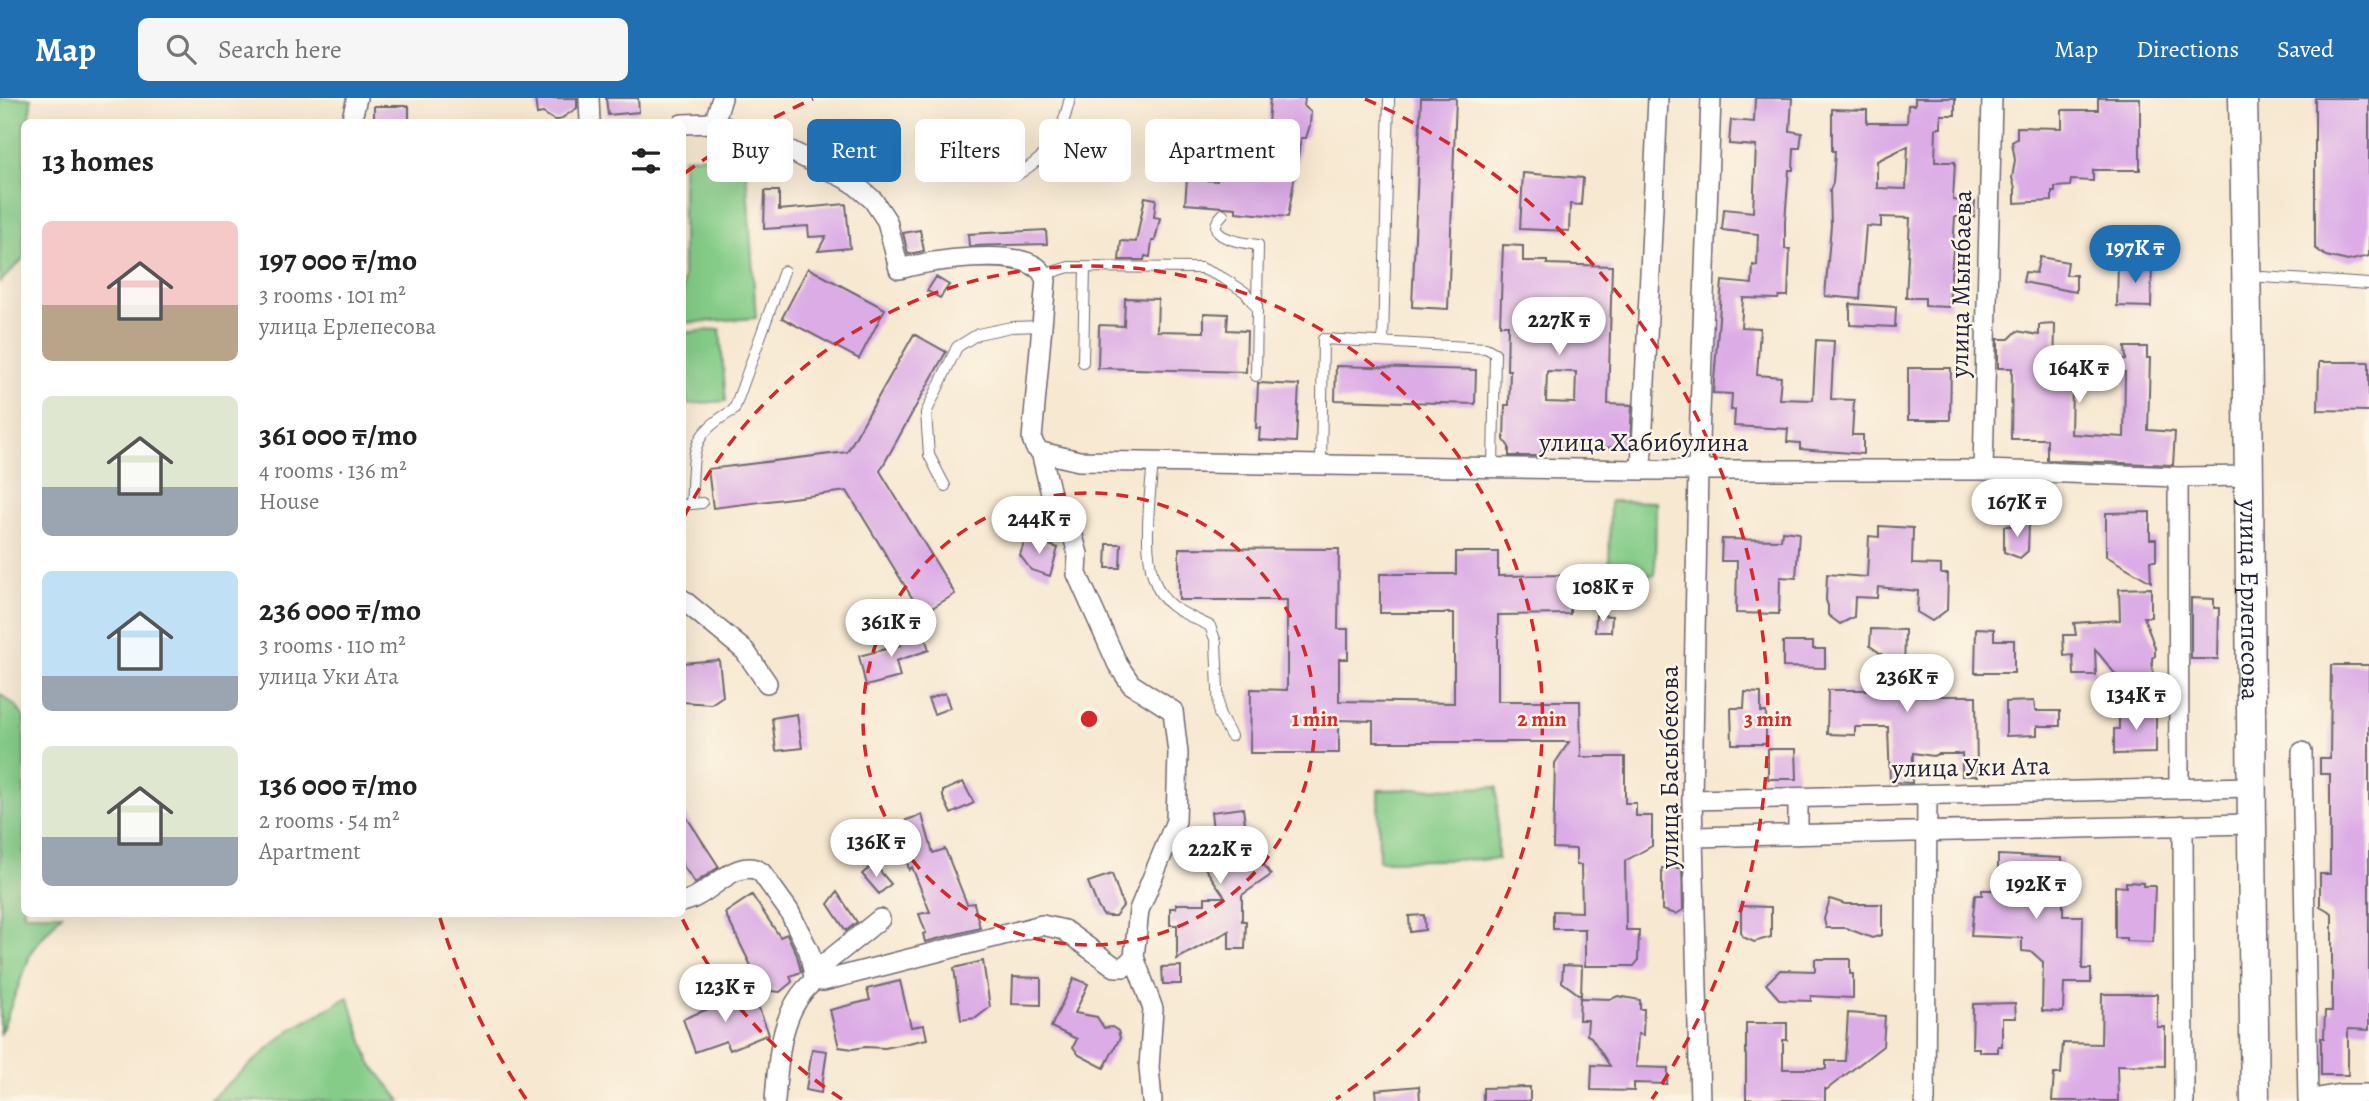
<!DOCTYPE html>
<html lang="en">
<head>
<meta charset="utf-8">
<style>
	body { margin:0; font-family:Alegreya,serif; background:#f6f6f6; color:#222; height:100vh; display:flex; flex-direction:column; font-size:26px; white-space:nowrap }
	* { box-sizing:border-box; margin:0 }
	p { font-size:23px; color:#767676 }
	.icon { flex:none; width:38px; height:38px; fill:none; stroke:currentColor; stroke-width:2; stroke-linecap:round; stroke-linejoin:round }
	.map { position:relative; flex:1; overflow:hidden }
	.panel { position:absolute; left:21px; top:21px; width:665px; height:798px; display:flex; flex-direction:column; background:#fff; border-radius:10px; box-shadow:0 7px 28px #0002 }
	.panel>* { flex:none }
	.banner { position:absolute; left:707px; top:21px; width:665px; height:63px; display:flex; gap:14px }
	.price { position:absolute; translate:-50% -60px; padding:0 16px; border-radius:24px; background:#fff; color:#222; font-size:23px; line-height:46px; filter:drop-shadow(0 2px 4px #0008) }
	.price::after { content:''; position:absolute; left:50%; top:42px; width:21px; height:16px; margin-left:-10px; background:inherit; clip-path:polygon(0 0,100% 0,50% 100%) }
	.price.selected { background:#1f6fb2; color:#fff }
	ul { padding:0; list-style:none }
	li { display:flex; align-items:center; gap:21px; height:175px; padding:0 21px }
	li span { display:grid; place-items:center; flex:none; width:196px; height:140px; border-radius:10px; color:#555 }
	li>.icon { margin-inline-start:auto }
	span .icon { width:84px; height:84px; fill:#fffc; stroke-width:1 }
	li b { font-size:30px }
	h2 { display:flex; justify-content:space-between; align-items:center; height:84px; padding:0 21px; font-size:30px }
	.chip { padding:0 24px; border-radius:10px; background:#fff; box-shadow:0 7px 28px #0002; font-size:24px; line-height:63px }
	.chip.selected { background:#1f6fb2; color:#fff }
	header { display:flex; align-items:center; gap:42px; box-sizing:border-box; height:98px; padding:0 35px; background:#1f6fb2; color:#fff }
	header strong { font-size:33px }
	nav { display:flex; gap:38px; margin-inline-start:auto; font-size:24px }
	.search { width:490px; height:63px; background:#f6f6f6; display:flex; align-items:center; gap:18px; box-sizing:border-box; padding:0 24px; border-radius:10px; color:#767676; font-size:26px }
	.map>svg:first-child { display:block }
	.green { fill:#85cc88; stroke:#547762; stroke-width:2 }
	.building { fill:#dbace6; fill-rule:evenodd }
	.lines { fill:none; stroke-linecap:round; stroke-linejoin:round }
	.lane-casing { stroke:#6d6770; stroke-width:12 }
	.street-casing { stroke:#6d6770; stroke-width:22 }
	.secondary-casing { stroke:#6d6770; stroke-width:31 }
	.lane { stroke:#fff; stroke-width:10 }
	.street { stroke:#fff; stroke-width:19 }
	.secondary { stroke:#fff; stroke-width:28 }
	.ring { fill:none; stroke:#d62828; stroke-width:3.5; stroke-dasharray:12 9 }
	.labels { text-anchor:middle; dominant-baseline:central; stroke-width:5; stroke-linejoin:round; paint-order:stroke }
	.street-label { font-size:26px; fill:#22223b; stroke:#fcf5e5 }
	.centre { fill:#d62828; stroke:#fcf5e5; stroke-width:3.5 }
	.ring-label { font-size:21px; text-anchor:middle; font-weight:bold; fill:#d62828; stroke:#fcf5e5; stroke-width:5; stroke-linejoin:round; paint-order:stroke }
</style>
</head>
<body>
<header>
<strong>Map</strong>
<div class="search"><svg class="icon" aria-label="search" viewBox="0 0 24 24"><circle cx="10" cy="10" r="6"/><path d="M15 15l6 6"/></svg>Search here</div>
<nav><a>Map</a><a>Directions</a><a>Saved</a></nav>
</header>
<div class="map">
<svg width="2369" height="1003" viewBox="0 0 2369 1003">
	<rect width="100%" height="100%" fill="#fcf5e5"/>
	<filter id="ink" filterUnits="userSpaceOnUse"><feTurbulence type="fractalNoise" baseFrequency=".0143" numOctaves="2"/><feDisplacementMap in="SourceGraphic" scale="14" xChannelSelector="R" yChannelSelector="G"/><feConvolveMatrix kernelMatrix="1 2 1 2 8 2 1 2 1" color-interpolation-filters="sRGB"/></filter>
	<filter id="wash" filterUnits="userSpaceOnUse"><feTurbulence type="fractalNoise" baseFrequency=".00686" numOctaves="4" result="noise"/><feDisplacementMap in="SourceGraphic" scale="28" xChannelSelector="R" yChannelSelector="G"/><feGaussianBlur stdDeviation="1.57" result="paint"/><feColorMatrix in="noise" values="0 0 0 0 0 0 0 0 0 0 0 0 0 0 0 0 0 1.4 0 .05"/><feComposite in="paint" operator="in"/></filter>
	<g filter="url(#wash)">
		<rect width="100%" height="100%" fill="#f7e8d1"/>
		<path class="green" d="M0 0H31L30 24H24V160L0 184Z
			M745 55 756 220 683 225V60Z
			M720 231 726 303 687 306 683 235Z
			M1610 403 1656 404 1655 477 1609 476Z
			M0 596 17 609 24 620V816H62L32 852 0 937Z
			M1497 689 1498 761 1379 763 1378 692Z
			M348 899 370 964 401 1003H208L289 933Z"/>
		<g id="blocks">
			<path class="building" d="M535 0H577V10L559 22H554L543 15 537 16Z
				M606 0H638L639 14 608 17Z
				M1270 0H1305L1304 8 1311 14 1310 27 1306 40H1301L1288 119 1236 114V110L1185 106 1187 81 1217 83 1221 48 1266 52Z
				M1421 0H1456L1448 211 1412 209Z
				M1755 0H1792L1790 33 1802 35 1800 50H1794L1793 72H1789L1785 123V151H1790L1788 198H1779L1778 201 1743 200 1741 229 1760 230 1757 277 1781 279 1779 301 1813 302 1816 242 1834 243 1831 301 1854 302 1852 337H1863V356L1800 351V345L1787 344 1788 331 1734 328 1735 312H1731L1732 296 1713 295 1722 183 1752 186 1753 167 1757 168 1758 136 1722 132 1724 111 1753 114 1756 48 1729 46 1731 22 1754 24Z
				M1915 0H1955V17H1941V30H1936L1935 64H1955L1953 102 1975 104 1974 119H1955L1949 209 1925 208V200H1906L1910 120 1881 119V129L1866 128 1860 201 1825 198 1831 127 1830 92 1833 85 1835 53H1832V11L1867 12V25H1907L1908 7H1915ZM1908 48 1906 91 1877 90V63Z
				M2098 0H2140V72H2093V83L2071 82 2070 88 2055 89V94H2052V103L2015 105V90L2012 80 2015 62 2012 44 2017 41V29L2062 30V12H2098Z
				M2315 0H2369V158L2348 163 2326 158 2315 150Z
				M374 8H409V24H374Z
				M1523 75 1583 80 1581 107 1570 106 1569 133 1520 131Z
				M765 93H779V112L846 106 850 150 818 153 826 138 809 139 808 128 764 131Z
				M1145 99 1156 101 1154 119 1160 120 1155 143H1152L1150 159 1145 158 1144 162H1119L1121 143 1136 144Z
				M920 132 924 153 908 156 903 135Z
				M1046 132 1047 146 969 148 968 136Z
				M1503 147 1523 148V163H1547V166L1612 168 1608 306 1632 307 1630 350 1557 348V351H1543L1538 358H1509V349L1504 342 1505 307H1509L1510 272H1507L1508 227H1500ZM1547 273 1576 274 1575 305 1546 304Z
				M2040 159 2068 164 2066 177H2076V194L2023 184 2025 174 2036 175Z
				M2118 165H2152L2151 209 2117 208Z
				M808 170 885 211 859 261 782 220Z
				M936 179 949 187 940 200 927 193Z
				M1125 200 1158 201 1157 233 1204 234V215L1228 216 1227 232 1247 233 1246 274 1098 270 1099 227 1124 228Z
				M1850 206 1896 209 1895 229 1850 227Z
				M2055 226 2054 280H2057V285L2072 286 2071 336 2124 339 2125 274 2106 273V263L2126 262 2125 249H2147V260H2150L2148 332 2175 334 2173 367 2047 362V341H2011L2012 270H1998V241H2009L2017 233 2039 237V227Z
				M914 236 946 254 880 373 955 496 922 516 847 393 713 410 708 371 847 354Z
				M2319 264H2369V313L2318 312Z
				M1336 268 1476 272 1475 306 1335 302Z
				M1908 270H1951L1950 322H1908Z
				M1258 285 1299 287 1296 344 1259 342 1260 330H1256Z
				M2150 414V441H2156V463H2150L2151 484 2106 458V415Z
				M2012 425H2029L2028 453 2020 460 2004 454V428H2012Z
				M1879 428 1913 430 1912 466 1941 467V476H1948L1947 512 1932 523 1917 514 1918 493 1878 489 1877 500 1855 499 1854 519 1840 526 1828 517V508L1826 502 1827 476 1867 479 1869 438 1879 439Z
				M1782 433 1799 435 1796 480 1780 479 1779 516 1736 515 1737 463H1721L1722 441 1781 442Z
				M1026 439 1058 450 1050 478 1031 472 1020 457Z
				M1107 446H1121L1120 470H1106Z
				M1179 450 1339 451 1338 531H1348V561H1339V603L1454 605V515H1380V476H1456V454H1498V478L1570 477V516L1498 517V603H1580L1581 659H1625V705H1636V718H1652V748L1625 763 1626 832H1639L1638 863 1634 868H1585V831H1553V813L1582 814 1581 767H1576V751L1553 750 1555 665 1569 644H1373V623L1339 622V655H1250L1251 591 1287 592V502H1179Z
				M2151 490V519H2144L2155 550V558L2152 560 2153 579 2138 580 2129 584 2120 582 2095 551 2096 577H2074L2073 557 2064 558 2063 537H2076L2074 525 2120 522 2119 491Z
				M2191 500 2214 501V510H2219L2218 561H2191Z
				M1596 517 1612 518 1611 534H1595Z
				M1976 530 1994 531V542H2014V575H1975Z
				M1871 531 1905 532 1904 573H1923L1922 598H1976L1977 678H1962V656H1938L1933 658 1913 655 1912 685 1890 684 1888 629H1855V637L1827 636 1828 592H1883L1884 558 1870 548Z
				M923 533 929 552 896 563 900 579 866 588 859 558 901 547 899 541Z
				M1783 544H1813V551H1825V570L1783 569Z
				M719 562 723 598 711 606 682 604V565Z
				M2331 567H2369V932L2348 931V977H2321V940H2324L2325 913H2332V815L2320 808V776H2330V676H2320V660H2330Z
				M1745 594 1761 595V614H1766V646H1732L1731 610H1744Z
				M945 595 950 610 934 616 928 601Z
				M2034 603 2035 613H2060V628H2037V637L2006 638V604Z
				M2156 611V655L2114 656V631H2119V612Z
				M797 616 802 650 776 653 772 620Z
				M1768 651H1796L1797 681H1768Z
				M963 684 974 705 951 716 943 699V693Z
				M1243 710 1247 742 1271 777 1242 797V823H1246L1245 851H1229V833L1177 861V827H1170V810H1176V806H1205V799H1225L1200 763H1178L1179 749H1215L1211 714Z
				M682 712 719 769 695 785 682 766Z
				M922 717 933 755 945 751 967 806 974 805 980 830 925 844 923 836 926 835 919 816 930 814 912 769 909 772 903 744 911 741 906 722Z
				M1998 757 2062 760V771H2069V786H2063V818H2083L2082 871H2091V885H2064L2063 914 2042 913 2043 864 2032 854 2022 853V840L1971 838 1975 797H1982V792H1998Z
				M874 766 891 786 879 796 862 776Z
				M1662 770H1682L1683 812 1676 816 1662 812Z
				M1112 776 1123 808 1115 818H1109L1103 817 1098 809 1088 784Z
				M2126 784 2143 785V788H2155L2153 844 2126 843V840H2115V788L2126 789Z
				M837 794 857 824 846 833 828 806Z
				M752 797 780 839 787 836 797 857 801 874 790 878 792 884 780 894 763 892 725 815Z
				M1830 801 1845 806H1882V837L1872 840 1846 830H1826L1824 821Z
				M1741 808 1771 809V839L1754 844 1743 839 1741 835Z
				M1424 817 1425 832 1410 834 1409 818Z
				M1815 861H1850V876H1853V900L1811 898V903L1780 902 1766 886 1780 872 1815 873Z
				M983 863 990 909 976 920 961 922 954 870Z
				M1563 867 1582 868 1581 898 1562 884Z
				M1181 868V886H1163L1162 869Z
				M1013 879 1041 880V907L1012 906Z
				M1074 880 1088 886 1075 915 1097 919 1104 930 1112 929 1118 933 1120 940 1104 970 1079 957 1073 949 1077 941 1051 929Z
				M900 883 911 929 924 927 927 941 885 950 865 949 853 951 839 949 830 912 870 902 867 891Z
				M732 888 740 915 758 908 769 936 730 952 726 943 695 954 683 921 718 907 714 893Z
				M2102 896H2157V929H2165V968L2117 967 2118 1003H2052L2054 976H2061L2063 945 2101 946Z
				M1618 898 1640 902V911H1644L1643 937 1638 936 1636 969 1668 970 1667 986 1634 985V993L1591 992 1592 967 1610 968 1591 939 1587 937 1588 922H1579L1580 900 1611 901Z
				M2015 905 2016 920H2002V948H1998V954H1979V950H1972L1973 906Z
				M1848 915 1885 918 1883 948 1826 992 1825 990V1003L1746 1001V925H1787V942H1783V971H1826V963H1845Z
				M812 951 827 953 821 995 806 992Z
				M1419 988 1420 1003H1377L1376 992Z
				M1530 989V1003H1483V990Z"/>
		</g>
	</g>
	<g filter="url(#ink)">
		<use href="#blocks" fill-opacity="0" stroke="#6d6770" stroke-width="2"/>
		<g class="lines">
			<g class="lane-casing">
				<path id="lane" d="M1017 77C1053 54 1060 42 1070 0
					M1223 116C1199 140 1244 145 1258 147L1257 210
					M1043 177 1069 169 1201 170 1223 180 1245 194 1257 210 1256 278
					M2248 178 2369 186
					M1383 244 1389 0
					M1083 264 1085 170
					M1153 363C1150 402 1136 481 1172 508 1183 516 1198 522 1210 528L1216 544 1219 616 1231 638
					M1321 365 1323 241 1486 250 1495 255 1493 368
					M945 388 929 357 926 315 957 249 978 236 1011 229 1042 228
					M691 406C695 357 686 338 734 312L784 173
					M682 407 702 405"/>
			</g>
			<g class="street-casing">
				<path id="street" d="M589 0 590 24
					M351 24 357 0
					M714 25 722 0
					M682 26 714 25 783 49 852 84 873 102 887 123 899 171C929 163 1017 149 1040 172 1043 175 1044 179 1046 182L1032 341 1035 349 1041 354 1052 400 1069 424 1078 456 1077 476 1118 567 1131 586 1173 613 1178 655 1176 723 1139 812 1134 859 1153 911 1149 969 1152 1003
					M1041 354 1079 363 1641 372H1983L2178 379 2248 378
					M1641 372 1658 0
					M1983 372 1992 0
					M2178 379 2179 690
					M682 501 745 553 767 585
					M2302 654 2308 1003
					M1692 702 2251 689
					M2183 727 2184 1003
					M1798 737V700
					M1694 739 2251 726
					M682 804C708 800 736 757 761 774L789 813 809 853 815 882 823 883 1042 827 1064 832 1115 869H1124L1134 859
					M813 875 880 821
					M2308 1002 2340 996H2369
					M775 1003C778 961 780 910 815 882
					M1700 1003 1692 702 1698 371 1711 0
					M1925 1003 1927 697"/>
			</g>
			<g class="secondary-casing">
				<g id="secondary">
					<path id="s1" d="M2243 0C2251 334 2250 669 2255 1003"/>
				</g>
			</g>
			<use href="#lane" class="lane"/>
			<use href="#street" class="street"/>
			<use href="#secondary" class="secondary"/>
		</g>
	</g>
	<g class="ring">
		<circle cx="1089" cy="621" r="226"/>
		<path d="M842 1001A453 453 0 0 1 680 816M684 419A453 453 0 1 1 1336 1001"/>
		<path d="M526 1001A679 679 0 0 1 440 820M685 75A679 679 0 0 1 813 1M1365 1A679 679 0 0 1 1652 1001"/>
	</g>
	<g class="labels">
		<g class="street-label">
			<text transform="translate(1961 186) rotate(-89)">улица Мынбаева</text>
			<text x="1644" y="344">улица Хабибулина</text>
			<text stroke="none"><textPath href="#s1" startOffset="502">улица Ерлепесова</textPath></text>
			<text transform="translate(1669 669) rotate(-90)">улица Басыбекова</text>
			<text transform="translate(1971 669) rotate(-1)">улица Уки Ата</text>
		</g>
	</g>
	<circle cx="1089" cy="621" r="10" class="centre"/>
	<g class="ring-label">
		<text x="1315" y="628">1 min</text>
		<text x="1542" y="628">2 min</text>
		<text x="1768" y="628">3 min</text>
	</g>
</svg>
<b class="price selected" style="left:2135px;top:187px">197K ₸</b>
<b class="price" style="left:1559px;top:259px">227K ₸</b>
<b class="price" style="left:2079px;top:307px">164K ₸</b>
<b class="price" style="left:2017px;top:441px">167K ₸</b>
<b class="price" style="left:1039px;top:458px">244K ₸</b>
<b class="price" style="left:1603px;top:526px">108K ₸</b>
<b class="price" style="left:891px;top:561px">361K ₸</b>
<b class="price" style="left:1907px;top:616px">236K ₸</b>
<b class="price" style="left:2136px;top:634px">134K ₸</b>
<b class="price" style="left:876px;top:781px">136K ₸</b>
<b class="price" style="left:1220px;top:788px">222K ₸</b>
<b class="price" style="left:2036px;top:823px">192K ₸</b>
<b class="price" style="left:725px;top:926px">123K ₸</b>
<div class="banner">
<a class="chip">Buy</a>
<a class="chip selected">Rent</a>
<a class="chip">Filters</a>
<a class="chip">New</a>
<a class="chip">Apartment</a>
</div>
<section class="panel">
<h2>13 homes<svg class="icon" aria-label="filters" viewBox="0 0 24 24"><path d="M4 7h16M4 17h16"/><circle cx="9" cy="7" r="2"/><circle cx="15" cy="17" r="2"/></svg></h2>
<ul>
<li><span style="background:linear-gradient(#f6c9c9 60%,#b9a48a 0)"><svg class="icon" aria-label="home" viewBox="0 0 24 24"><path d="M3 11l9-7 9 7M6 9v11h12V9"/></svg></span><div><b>197 000 ₸/mo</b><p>3 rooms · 101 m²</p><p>улица Ерлепесова</p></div></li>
<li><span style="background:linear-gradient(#dfe7d0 65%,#9aa5b1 0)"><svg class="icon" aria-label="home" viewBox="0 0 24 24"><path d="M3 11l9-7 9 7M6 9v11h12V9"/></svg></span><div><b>361 000 ₸/mo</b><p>4 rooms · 136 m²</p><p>House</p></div></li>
<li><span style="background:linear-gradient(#bfe0f5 75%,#9aa5b1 0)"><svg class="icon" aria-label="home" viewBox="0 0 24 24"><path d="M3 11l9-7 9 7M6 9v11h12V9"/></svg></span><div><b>236 000 ₸/mo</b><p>3 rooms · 110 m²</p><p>улица Уки Ата</p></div></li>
<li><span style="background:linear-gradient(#dfe7d0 65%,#9aa5b1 0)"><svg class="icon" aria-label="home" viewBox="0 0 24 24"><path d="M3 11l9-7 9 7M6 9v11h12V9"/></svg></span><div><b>136 000 ₸/mo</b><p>2 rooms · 54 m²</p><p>Apartment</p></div></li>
</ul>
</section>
</div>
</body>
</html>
